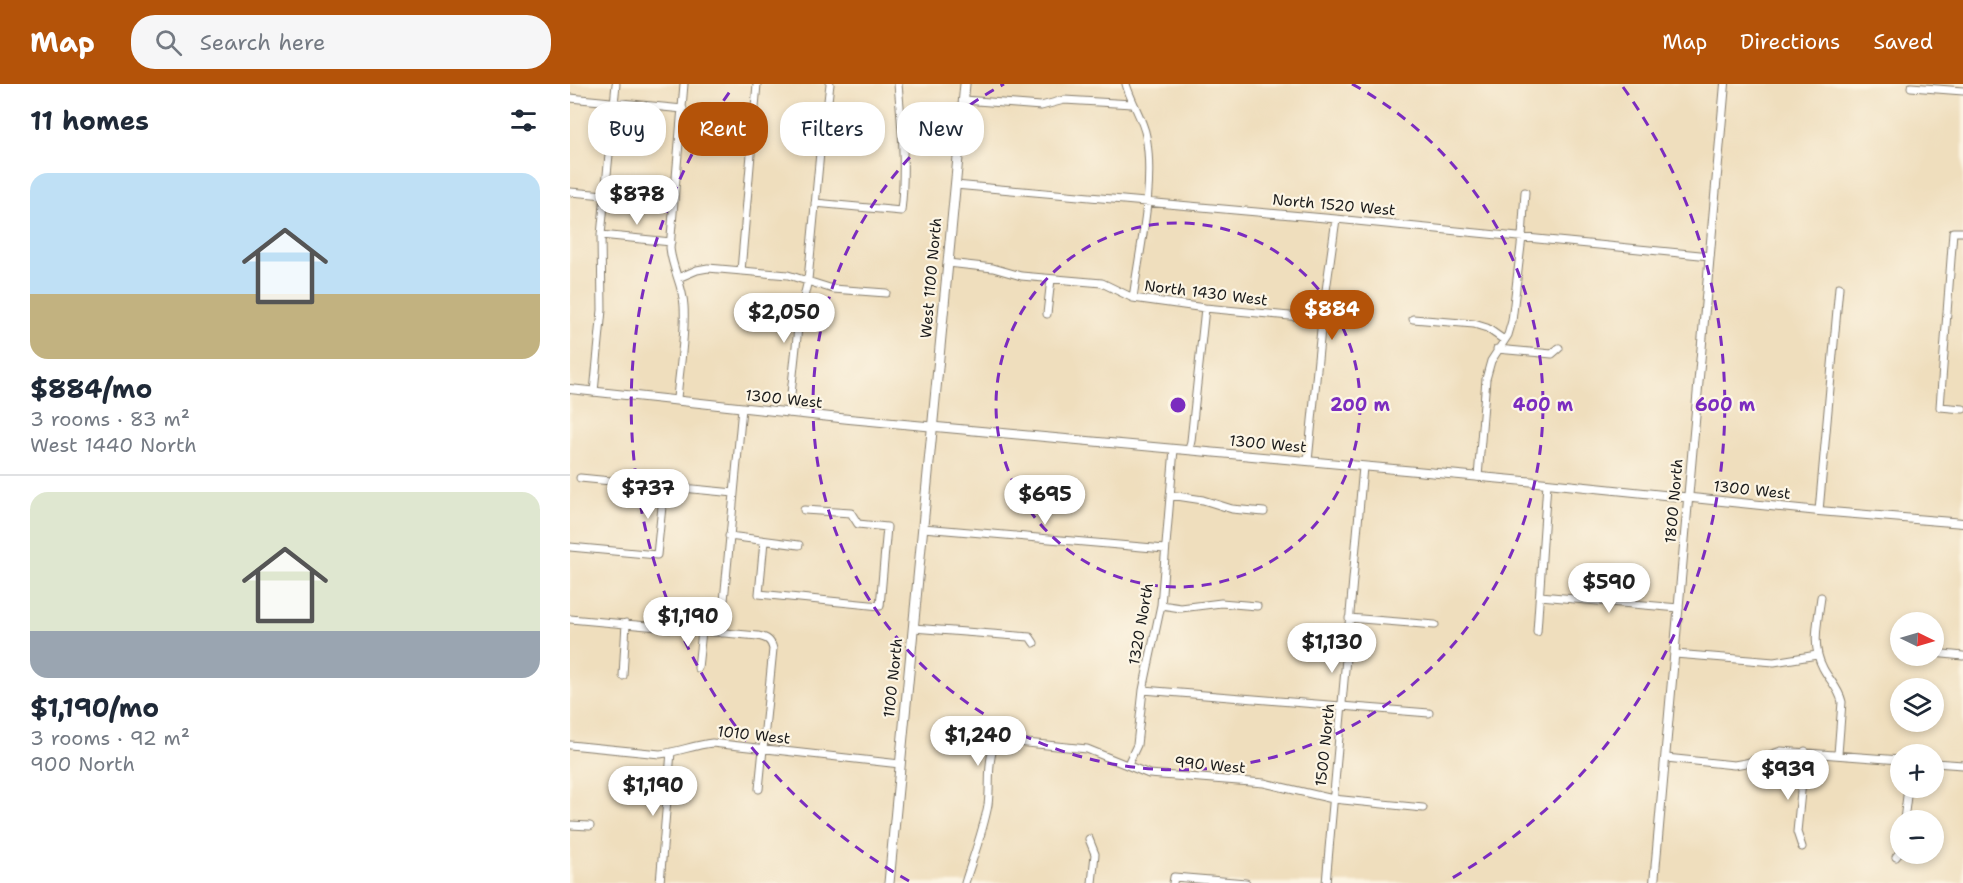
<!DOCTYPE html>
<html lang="en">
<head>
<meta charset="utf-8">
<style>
	body { margin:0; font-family:"Shantell Sans",sans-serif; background:#f6f6f7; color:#1f2937; height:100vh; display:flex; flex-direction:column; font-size:22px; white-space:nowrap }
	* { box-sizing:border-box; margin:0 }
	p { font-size:20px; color:#747a83 }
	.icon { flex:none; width:33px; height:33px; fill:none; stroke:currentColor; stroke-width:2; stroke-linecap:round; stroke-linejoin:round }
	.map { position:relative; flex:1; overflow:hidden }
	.sheet { display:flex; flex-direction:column; background:#fff; width:570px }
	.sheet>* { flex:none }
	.top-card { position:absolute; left:18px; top:18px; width:570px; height:54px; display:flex; gap:12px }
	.needle { width:39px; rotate:95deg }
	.fabs { position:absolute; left:1320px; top:528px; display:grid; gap:12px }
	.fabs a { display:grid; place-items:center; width:54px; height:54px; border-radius:50%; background:#fff; box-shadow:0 3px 9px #0003; font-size:30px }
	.price { position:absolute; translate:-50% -51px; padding:0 14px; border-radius:21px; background:#fff; color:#222; font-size:20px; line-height:39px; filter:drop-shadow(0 2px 3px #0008) }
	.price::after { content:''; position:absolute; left:50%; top:36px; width:18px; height:14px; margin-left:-9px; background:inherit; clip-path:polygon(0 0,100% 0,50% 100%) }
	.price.current { background:#b45309; color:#fff }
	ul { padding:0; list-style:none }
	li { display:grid; align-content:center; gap:12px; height:318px; padding:0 30px }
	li+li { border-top:2px solid #e0e1e3 }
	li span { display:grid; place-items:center; height:186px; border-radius:18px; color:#555 }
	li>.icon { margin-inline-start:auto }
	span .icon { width:108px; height:108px; fill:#fffc; stroke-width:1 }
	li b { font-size:26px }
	h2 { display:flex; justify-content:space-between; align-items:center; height:72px; padding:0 30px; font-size:26px }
	.pill { padding:0 21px; border-radius:24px; background:#fff; box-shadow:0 3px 9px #0003; font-size:21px; line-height:54px }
	.pill.current { background:#b45309; color:#fff }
	header { display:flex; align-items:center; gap:36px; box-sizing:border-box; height:84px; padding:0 30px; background:#b45309; color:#fff }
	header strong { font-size:28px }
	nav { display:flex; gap:33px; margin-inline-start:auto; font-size:21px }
	.search { width:420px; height:54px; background:#f6f6f7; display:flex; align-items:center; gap:15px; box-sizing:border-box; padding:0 21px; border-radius:24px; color:#747a83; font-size:22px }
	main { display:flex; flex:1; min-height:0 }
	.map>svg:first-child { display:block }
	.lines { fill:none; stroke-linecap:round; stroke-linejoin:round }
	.minor-casing { stroke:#867d6c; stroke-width:9 }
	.tertiary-casing { stroke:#867d6c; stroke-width:10 }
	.secondary-casing { stroke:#867d6c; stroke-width:11 }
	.minor { stroke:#fff; stroke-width:7 }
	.tertiary { stroke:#fff; stroke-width:8 }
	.secondary { stroke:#fff; stroke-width:9 }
	.ring { fill:none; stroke:#7b2cbf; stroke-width:3; stroke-dasharray:10 8 }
	.labels { text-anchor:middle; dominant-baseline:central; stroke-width:4.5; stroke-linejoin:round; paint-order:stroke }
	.street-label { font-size:15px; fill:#1c1c1c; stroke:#fcf5e5 }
	.centre { fill:#7b2cbf; stroke:#fcf5e5; stroke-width:3 }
	.ring-label { font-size:18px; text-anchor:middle; font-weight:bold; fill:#7b2cbf; stroke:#fcf5e5; stroke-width:4.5; stroke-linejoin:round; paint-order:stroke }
</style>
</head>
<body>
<header>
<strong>Map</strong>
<div class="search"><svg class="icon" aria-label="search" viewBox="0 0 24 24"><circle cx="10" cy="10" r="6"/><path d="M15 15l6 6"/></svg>Search here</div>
<nav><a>Map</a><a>Directions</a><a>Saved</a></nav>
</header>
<main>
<section class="sheet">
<h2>11 homes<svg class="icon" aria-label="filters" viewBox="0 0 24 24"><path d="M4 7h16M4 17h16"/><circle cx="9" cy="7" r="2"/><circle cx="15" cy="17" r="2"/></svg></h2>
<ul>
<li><span style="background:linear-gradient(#bfe0f5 65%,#c2b280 0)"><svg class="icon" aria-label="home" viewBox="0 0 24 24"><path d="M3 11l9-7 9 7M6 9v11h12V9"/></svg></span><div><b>$884/mo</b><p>3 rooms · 83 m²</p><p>West 1440 North</p></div></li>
<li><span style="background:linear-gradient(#dfe7d0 75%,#9aa5b1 0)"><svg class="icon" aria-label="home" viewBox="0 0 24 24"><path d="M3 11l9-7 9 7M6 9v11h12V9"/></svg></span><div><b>$1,190/mo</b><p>3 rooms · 92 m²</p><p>900 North</p></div></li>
</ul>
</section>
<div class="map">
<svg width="1393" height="799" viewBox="0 0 1393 799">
	<rect width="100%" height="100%" fill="#fcf5e5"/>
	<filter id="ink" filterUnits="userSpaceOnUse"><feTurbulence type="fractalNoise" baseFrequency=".0167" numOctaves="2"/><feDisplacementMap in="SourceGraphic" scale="12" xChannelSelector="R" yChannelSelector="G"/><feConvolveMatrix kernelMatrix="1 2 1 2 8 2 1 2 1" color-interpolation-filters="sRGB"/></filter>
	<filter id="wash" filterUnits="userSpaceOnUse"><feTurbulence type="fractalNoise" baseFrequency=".008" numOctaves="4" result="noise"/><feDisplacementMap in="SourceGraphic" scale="24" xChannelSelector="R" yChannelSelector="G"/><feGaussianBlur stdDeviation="1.35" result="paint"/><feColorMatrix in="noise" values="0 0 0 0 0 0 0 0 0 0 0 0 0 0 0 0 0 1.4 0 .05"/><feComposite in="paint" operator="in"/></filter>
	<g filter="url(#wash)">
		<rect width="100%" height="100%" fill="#efdebd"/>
	</g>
	<g filter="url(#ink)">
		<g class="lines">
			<g class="minor-casing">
				<path id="minor" d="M556 0C561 18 573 35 576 52 585 102 570 163 563 214
					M1341 3 1393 7
					M0 14 113 25
					M394 16 471 22 494 16 562 20
					M333 53 389 58
					M385 101 766 135 1140 172
					M0 108 35 111
					M245 119 331 127C336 84 332 43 328 0
					M1393 148H1383L1370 323 1393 325
					M31 151 101 158
					M378 179 423 184 451 192 532 199 563 214 635 224 752 235
					M171 187 187 0
					M108 194 127 186 138 184 218 191 263 205 316 209
					M477 230 481 195
					M843 235 904 240 917 244 934 256
					M927 265 982 270 989 264
					M24 308 32 226 31 151 46 0
					M107 315C109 287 116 251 114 222 113 201 102 185 100 164L114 0
					M219 329 229 234 238 196 251 58 255 42 260 0
					M619 366 621 357 635 224
					M738 377 752 235 766 135
					M908 393 916 295 921 277 938 251 942 237 952 153 955 108
					M10 394 164 409
					M600 411 633 416 662 425 694 428
					M1249 427 1269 203
					M353 444 595 465
					M159 452 229 461
					M194 457 189 510 310 522 317 443 288 440 281 429 234 426
					M0 463 87 471 94 403
					M970 512 1109 524
					M1251 513C1248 537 1241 562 1253 584 1259 596 1269 604 1272 618L1268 670
					M591 521 611 524 651 519 687 522
					M779 534 865 541
					M0 535 188 552C197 554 201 556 203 565L189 705
					M343 544 460 553 464 559
					M967 548 977 399
					M151 549 172 324
					M1364 569 1393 572
					M1105 570 1204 578 1247 571
					M128 584 132 547
					M53 592 56 539
					M573 606 859 629
					M0 661 90 670C108 668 124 661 142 659L330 680
					M1096 674 1164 681 1176 679 1211 667 1330 676
					M1364 679 1393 681
					M558 680 567 661 573 606 591 521 604 365
					M1334 736 1338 704
					M0 741 20 742
					M519 755 525 770 522 799
					M1232 763 1227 748 1235 667
					M1326 773 1330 768
					M90 799 101 668
					M395 799C403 773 413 748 418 721 421 700 416 675 427 656L517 665 579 690 694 699 763 715 853 724
					M603 799 604 793 676 799
					M756 799 793 383"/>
			</g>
			<g class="tertiary-casing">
				<path id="tertiary" d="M0 305 279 335 977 399 1249 427 1393 439
					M1084 799 1155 0"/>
			</g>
			<g class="secondary-casing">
				<path id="secondary" d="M319 799 395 0"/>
			</g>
			<use href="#minor" class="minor"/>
			<use href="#tertiary" class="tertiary"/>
			<use href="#secondary" class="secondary"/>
		</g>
	</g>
	<g class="ring">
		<circle cx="608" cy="321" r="182"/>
		<path d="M782 0A365 365 0 1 1 434 0"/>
		<path d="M339 797A547 547 0 0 1 163 3M1053 3A547 547 0 0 1 877 797"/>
	</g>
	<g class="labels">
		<g class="street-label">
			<text transform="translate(764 121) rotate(5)">North 1520 West</text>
			<text transform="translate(361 194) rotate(-85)">West 1100 North</text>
			<text transform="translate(636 209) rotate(7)">North 1430 West</text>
			<text transform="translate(214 315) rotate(6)">1300 West</text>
			<text transform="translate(698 360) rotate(5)">1300 West</text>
			<text transform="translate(1182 406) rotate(6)">1300 West</text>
			<text transform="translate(1104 417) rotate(-85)">1800 North</text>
			<text transform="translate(571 540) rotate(-80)">1320 North</text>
			<text transform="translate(323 594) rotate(-84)">1100 North</text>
			<text transform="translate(184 651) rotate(6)">1010 West</text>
			<text transform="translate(755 661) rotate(-84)">1500 North</text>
			<text transform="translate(640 681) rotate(5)">990 West</text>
		</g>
	</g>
	<circle cx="608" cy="321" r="9" class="centre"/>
	<g class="ring-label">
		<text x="790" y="327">200 m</text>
		<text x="973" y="327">400 m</text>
		<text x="1155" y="327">600 m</text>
	</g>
</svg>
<div class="fabs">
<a><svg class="needle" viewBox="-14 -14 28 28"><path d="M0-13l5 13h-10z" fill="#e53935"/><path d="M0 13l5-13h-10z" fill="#747a83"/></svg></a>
<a><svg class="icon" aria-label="layers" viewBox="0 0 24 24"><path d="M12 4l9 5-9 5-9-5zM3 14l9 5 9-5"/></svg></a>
<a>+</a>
<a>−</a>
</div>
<b class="price" style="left:67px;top:142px">$878</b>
<b class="price current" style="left:762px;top:257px">$884</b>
<b class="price" style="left:214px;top:260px">$2,050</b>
<b class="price" style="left:78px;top:436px">$737</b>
<b class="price" style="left:475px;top:442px">$695</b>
<b class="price" style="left:1039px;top:530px">$590</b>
<b class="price" style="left:118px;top:564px">$1,190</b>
<b class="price" style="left:762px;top:590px">$1,130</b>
<b class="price" style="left:408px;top:683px">$1,240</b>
<b class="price" style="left:1218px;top:717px">$939</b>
<b class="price" style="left:83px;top:733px">$1,190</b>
<div class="top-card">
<a class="pill">Buy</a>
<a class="pill current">Rent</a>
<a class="pill">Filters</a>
<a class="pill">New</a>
</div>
</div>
</main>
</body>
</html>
